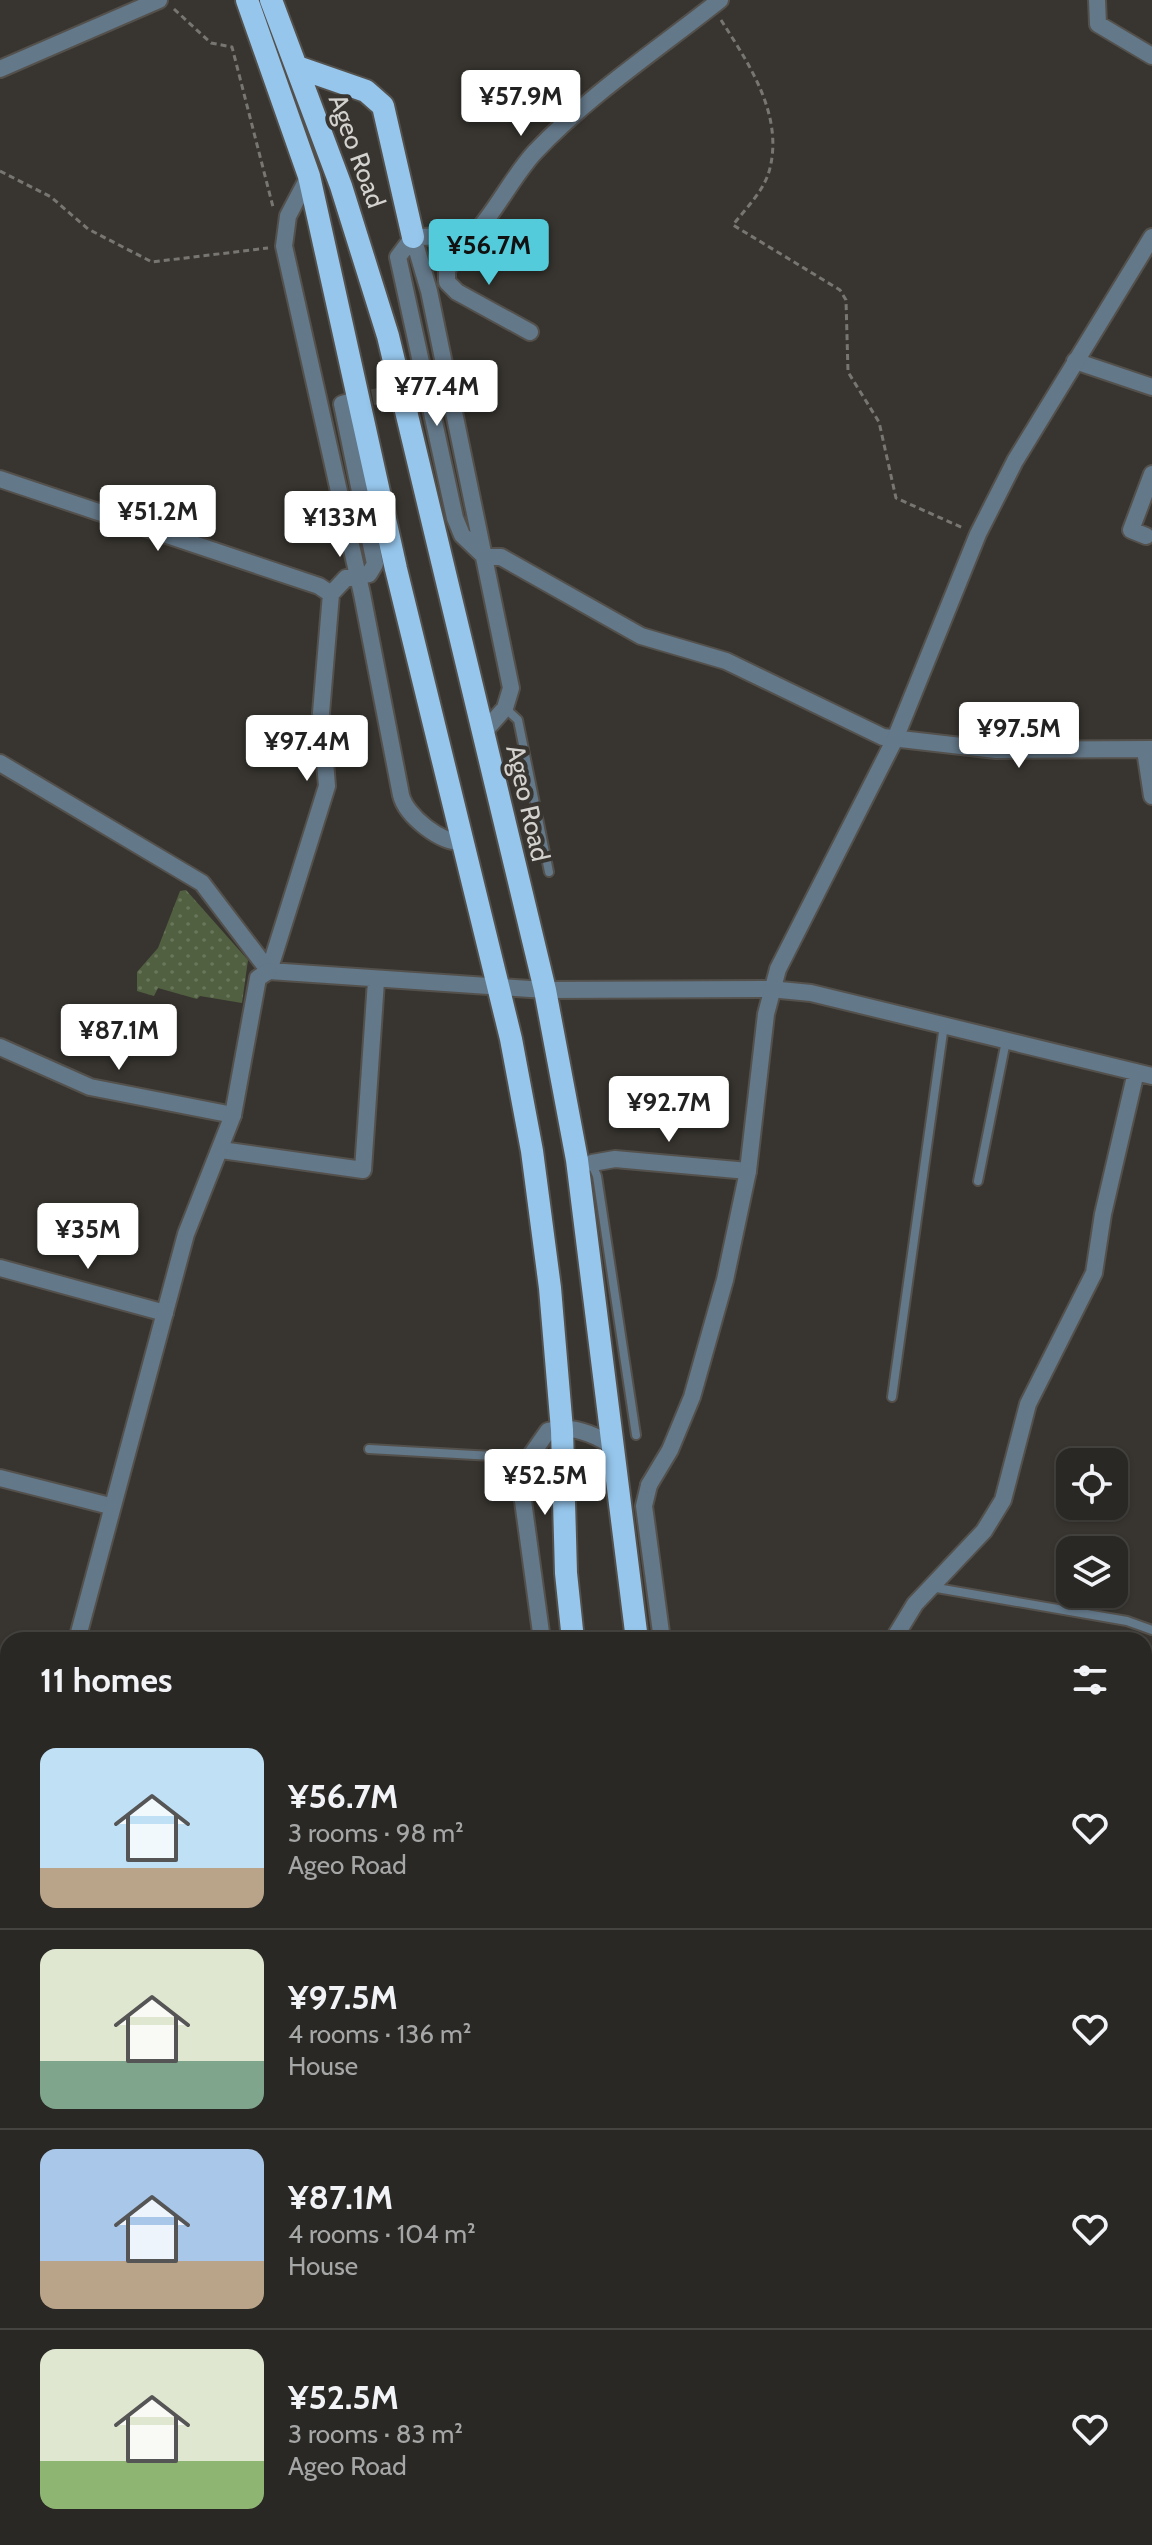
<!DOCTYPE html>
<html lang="en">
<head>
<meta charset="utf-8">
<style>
	body { margin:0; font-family:Cabin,sans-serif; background:#363431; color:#f1f3f6; height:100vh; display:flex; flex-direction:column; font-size:30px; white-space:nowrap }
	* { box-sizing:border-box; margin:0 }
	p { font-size:26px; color:#a5a6a6 }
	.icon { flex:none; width:44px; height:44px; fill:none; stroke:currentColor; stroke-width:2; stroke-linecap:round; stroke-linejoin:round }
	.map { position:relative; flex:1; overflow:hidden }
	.sheet { position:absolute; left:0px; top:1632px; width:1152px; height:914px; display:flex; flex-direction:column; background:#2a2824; border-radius:24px 24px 0 0; box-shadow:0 2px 6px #0004,0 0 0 2px #464441 }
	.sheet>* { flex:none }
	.controls { position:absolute; left:1056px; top:1448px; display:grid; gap:16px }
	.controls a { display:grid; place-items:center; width:72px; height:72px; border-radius:16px; background:#2a2824; box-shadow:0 2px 6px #0004,0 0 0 2px #464441; font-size:40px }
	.price { position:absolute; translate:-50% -68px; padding:0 18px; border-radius:8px; background:#fff; color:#222; font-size:26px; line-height:52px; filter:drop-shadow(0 2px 4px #0008) }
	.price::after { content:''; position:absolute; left:50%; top:48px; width:24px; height:18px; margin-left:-12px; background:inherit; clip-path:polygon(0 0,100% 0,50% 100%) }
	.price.on { background:#53cbda; color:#111 }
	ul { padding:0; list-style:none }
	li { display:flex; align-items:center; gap:24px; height:200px; padding:0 40px }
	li+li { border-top:2px solid #464441 }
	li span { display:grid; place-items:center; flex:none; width:224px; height:160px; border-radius:16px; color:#555 }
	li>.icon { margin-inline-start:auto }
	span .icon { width:96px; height:96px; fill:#fffc; stroke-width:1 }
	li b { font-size:34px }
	h2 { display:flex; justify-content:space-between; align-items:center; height:96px; padding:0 40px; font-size:34px }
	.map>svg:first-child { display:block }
	.education { fill:#4c3737 }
	.park { fill:url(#park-dots) }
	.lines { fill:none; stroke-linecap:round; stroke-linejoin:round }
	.minor-tunnel { stroke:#4f4d48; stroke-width:16; stroke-dasharray:16 8; stroke-linecap:butt }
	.service-casing { stroke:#54514d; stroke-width:12 }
	.minor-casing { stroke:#54514d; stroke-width:20 }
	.tertiary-casing { stroke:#54514d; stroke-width:20 }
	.trunk-casing { stroke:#54514d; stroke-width:26 }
	.path { stroke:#787671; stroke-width:3; stroke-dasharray:6 4; stroke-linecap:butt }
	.service { stroke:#637889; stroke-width:8 }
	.minor { stroke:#637889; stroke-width:16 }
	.tertiary { stroke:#637889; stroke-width:16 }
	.trunk { stroke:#96c6ec; stroke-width:22 }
	.labels { text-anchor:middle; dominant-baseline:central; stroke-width:8; stroke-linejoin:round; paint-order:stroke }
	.street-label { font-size:26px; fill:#d4d2cf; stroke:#383530 }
</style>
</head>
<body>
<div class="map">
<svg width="1152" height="2545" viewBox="0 0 1152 2545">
	<defs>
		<pattern id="park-dots" width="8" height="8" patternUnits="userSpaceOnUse" patternTransform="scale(2)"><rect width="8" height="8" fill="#516040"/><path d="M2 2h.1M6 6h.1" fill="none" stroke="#69765b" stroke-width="1.8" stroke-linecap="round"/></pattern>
	</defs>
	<rect width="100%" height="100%" fill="#383530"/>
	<path class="education" d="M1144 2063 1152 2064V2545H1090L1076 2538H1144Z"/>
	<path class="park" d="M186 890 248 960 242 1003 200 996 197 999 158 988 154 996 137 991V972L158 948 180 891Z"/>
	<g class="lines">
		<path class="minor-tunnel" d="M349 402 413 389"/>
		<g class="service-casing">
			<path id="service" d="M505 708 518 720 549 872
				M592 1164 597 1176 636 1435
				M978 1181 1006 1041
				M892 1397 944 1025
				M369 1449 528 1458
				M931 1587 1127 1621 1152 1630"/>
		</g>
		<g class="minor-casing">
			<path id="minor" d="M1097 0 1098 24 1152 56
				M0 69 159 0
				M309 176 288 216 284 246 362 594 401 795C406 816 441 844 464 842
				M463 236 447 271V282L457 292 530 332
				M413 237 398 257 455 518 462 535 485 557H501L641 636 726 661 883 737 996 750 1152 749
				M1075 361 1152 387
				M0 479 319 586 331 594
				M1146 536 1131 530 1152 474
				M483 733 505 708 511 688 429 291 413 237 473 236C497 210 512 177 535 152 589 95 658 49 720 0
				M1145 750 1152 796
				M0 763 202 883 269 971 545 990 770 989 811 993 1152 1076
				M269 971 327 786 321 713 331 594 346 578 369 574 375 564 342 404 349 402
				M0 1047 90 1087 233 1115
				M221 1150 363 1170 376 981
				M592 1163 615 1159 748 1171
				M0 1268 165 1313
				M0 1478 110 1506
				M649 1485 644 1506 662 1640
				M542 1640 521 1486 529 1458 548 1431C572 1424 595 1434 615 1448
				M893 1640 915 1604 984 1531 1003 1500 1028 1404 1094 1273 1103 1214 1136 1072
				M1144 2053 1152 2055
				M1055 2538 1069 2545
				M133 2545 136 2538"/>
		</g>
		<g class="tertiary-casing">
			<path id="tertiary" d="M649 1485 670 1450 692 1397 725 1280 748 1171 766 1014 778 969 895 739 978 534 1015 461 1152 237
				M77 1640 186 1234 233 1115 258 978 269 971
				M0 1949 8 1920
				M0 2330 8 2331
				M584 2545 585 2538"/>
		</g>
		<g class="trunk-casing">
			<path id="trunk" d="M247 0 309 176 396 569 511 1039 532 1151 550 1288 562 1430 566 1573 573 1640
				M271 0 341 186 388 336 545 990 577 1160 637 1640
				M297 67 366 91 383 106 413 237
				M697 2538 698 2545
				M741 2538 743 2545"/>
		</g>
		<path class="path" d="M174 9 211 43 232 47 273 207
			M721 20C749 64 783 114 770 168 765 190 746 208 733 225L840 290 846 300 848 372 879 422 896 498 963 528
			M0 171 51 197 88 229 152 262 268 248
			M643 2538 644 2545"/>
		<use href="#service" class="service"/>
		<use href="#minor" class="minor"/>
		<use href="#tertiary" class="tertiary"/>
		<use href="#trunk" class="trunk"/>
	</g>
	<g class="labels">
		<g class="street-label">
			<text transform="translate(357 151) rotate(70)">Ageo Road</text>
			<text transform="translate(528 803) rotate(77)">Ageo Road</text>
		</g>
	</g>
</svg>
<div class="controls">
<a><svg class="icon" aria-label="locate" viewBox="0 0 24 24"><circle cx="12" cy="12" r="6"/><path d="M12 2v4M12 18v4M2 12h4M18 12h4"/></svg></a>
<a><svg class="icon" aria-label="layers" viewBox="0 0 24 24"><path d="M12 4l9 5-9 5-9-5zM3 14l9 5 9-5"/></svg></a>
</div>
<b class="price" style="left:521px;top:138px">¥57.9M</b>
<b class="price on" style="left:489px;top:287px">¥56.7M</b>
<b class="price" style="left:437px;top:428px">¥77.4M</b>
<b class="price" style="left:158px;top:553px">¥51.2M</b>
<b class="price" style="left:340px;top:559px">¥133M</b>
<b class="price" style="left:1019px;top:770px">¥97.5M</b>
<b class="price" style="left:307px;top:783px">¥97.4M</b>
<b class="price" style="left:119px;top:1072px">¥87.1M</b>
<b class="price" style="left:669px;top:1144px">¥92.7M</b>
<b class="price" style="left:88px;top:1271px">¥35M</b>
<b class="price" style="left:545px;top:1517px">¥52.5M</b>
<section class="sheet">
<h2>11 homes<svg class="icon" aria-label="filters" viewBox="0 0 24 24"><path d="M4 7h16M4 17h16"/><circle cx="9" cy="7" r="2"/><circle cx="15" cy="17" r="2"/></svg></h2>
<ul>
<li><span style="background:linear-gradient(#bfe0f5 75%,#b9a48a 0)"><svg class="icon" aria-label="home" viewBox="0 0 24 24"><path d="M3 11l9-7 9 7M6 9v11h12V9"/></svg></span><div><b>¥56.7M</b><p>3 rooms · 98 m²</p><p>Ageo Road</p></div><svg class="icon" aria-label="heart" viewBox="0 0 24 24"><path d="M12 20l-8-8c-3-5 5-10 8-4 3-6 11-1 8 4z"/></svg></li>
<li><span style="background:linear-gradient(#dfe7d0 70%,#7fa58c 0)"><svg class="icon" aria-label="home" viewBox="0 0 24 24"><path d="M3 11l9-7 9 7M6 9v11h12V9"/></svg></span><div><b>¥97.5M</b><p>4 rooms · 136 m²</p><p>House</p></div><svg class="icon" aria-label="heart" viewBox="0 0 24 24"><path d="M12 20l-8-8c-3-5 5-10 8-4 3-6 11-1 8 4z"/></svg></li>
<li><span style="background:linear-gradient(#a9c7e8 70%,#b9a48a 0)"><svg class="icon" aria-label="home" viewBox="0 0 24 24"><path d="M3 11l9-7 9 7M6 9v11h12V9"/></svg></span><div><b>¥87.1M</b><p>4 rooms · 104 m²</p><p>House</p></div><svg class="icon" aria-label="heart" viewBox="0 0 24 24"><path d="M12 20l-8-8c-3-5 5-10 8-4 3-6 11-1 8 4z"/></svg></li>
<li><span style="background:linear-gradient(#dfe7d0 70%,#8fb573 0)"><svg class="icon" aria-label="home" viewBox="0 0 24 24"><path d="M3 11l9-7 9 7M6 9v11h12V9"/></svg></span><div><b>¥52.5M</b><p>3 rooms · 83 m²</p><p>Ageo Road</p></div><svg class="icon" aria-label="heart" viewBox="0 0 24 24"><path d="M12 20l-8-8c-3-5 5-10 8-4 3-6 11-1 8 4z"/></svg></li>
</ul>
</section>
</div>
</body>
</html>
